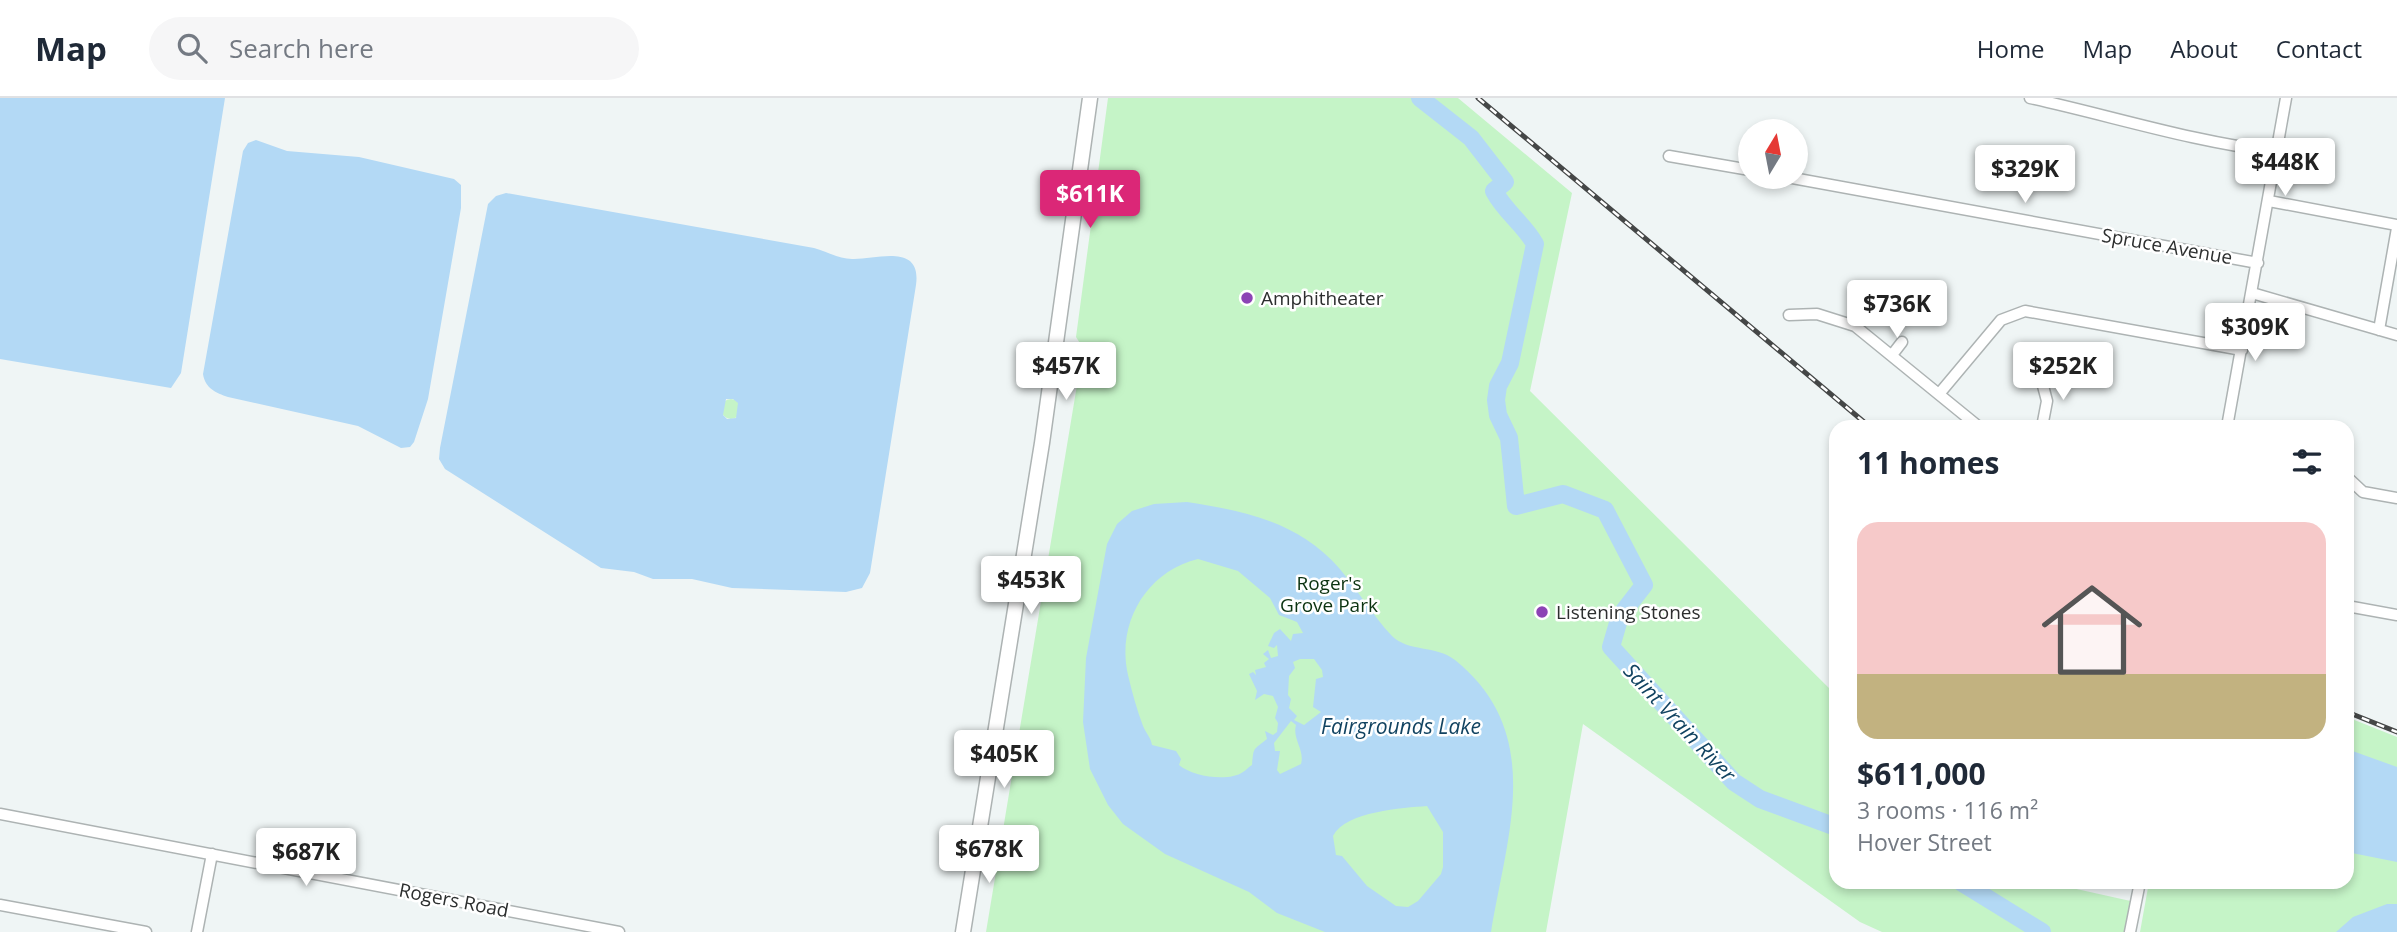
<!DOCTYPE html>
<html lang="en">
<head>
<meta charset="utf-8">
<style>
	body { margin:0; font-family:"Open Sans",sans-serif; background:#f6f6f7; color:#1f2937; height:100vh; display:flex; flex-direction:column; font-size:26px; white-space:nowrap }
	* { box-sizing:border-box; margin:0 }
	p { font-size:23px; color:#747a83 }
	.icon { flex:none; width:38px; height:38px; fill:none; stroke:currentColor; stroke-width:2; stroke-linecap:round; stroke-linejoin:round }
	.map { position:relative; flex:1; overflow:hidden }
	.panel { position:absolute; left:1829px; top:322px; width:525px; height:469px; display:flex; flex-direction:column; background:#fff; border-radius:21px; box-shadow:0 4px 10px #0003 }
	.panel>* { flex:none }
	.needle { width:46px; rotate:10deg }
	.fabs { position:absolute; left:1738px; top:21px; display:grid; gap:14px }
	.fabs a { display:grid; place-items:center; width:70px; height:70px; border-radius:50%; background:#fff; box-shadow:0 4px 10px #0003; font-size:35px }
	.price { position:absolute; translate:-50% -60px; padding:0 16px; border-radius:7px; background:#fff; color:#222; font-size:23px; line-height:46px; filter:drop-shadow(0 2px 4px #0008) }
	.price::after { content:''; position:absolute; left:50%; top:42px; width:21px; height:16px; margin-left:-10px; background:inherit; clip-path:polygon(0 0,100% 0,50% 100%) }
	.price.selected { background:#db2777; color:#fff }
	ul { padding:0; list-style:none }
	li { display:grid; align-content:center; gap:14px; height:371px; padding:0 28px }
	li+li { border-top:2px solid #e0e1e3 }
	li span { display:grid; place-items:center; height:217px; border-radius:21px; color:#555 }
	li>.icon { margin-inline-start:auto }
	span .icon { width:126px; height:126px; fill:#fffc; stroke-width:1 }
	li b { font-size:30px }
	h2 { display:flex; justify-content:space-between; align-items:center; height:84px; padding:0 28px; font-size:30px }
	header { display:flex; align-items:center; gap:42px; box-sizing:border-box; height:98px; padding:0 35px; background:#fff; border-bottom:2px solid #e0e1e3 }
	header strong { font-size:33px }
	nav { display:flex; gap:38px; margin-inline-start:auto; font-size:24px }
	.search { width:490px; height:63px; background:#f6f6f7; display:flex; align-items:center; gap:18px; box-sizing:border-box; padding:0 24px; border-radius:38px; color:#747a83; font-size:26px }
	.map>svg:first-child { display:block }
	.green { fill:#c5f4c7 }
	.water { fill:#b3d9f5; fill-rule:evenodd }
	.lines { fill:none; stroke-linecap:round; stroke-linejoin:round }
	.river { stroke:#b3d9f5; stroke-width:18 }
	.minor-casing { stroke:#adb3b3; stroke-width:13 }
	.major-casing { stroke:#adb3b3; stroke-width:17 }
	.minor { stroke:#fff; stroke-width:10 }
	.major { stroke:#fff; stroke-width:14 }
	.rail-casing { stroke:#454747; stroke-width:5 }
	.rail { stroke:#fff; stroke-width:2.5; stroke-dasharray:8; stroke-linecap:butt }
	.poi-dot { fill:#8c43b5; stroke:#fff; stroke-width:2.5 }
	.labels { text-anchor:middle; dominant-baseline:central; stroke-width:5; stroke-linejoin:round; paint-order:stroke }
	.street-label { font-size:19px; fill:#2d2f2f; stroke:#fff }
	.poi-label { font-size:19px; fill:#2d2f2f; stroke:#fff; text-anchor:start }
	.park-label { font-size:19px; fill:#0b3311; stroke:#fff }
	.water-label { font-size:21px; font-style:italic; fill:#114361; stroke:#fff }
</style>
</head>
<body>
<header>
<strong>Map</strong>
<div class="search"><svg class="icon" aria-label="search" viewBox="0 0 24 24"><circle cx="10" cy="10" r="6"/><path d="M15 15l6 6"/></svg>Search here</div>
<nav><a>Home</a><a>Map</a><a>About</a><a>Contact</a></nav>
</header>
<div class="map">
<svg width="2397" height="834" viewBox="0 0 2397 834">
	<rect width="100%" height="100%" fill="#eff5f5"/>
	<path class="green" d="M1108 0H1458L1572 95 1530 293 1836 597V784H2045L2135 804 2130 834H1882L1860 824 1583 626 1546 834H986L1081 263 1083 250 1076 239Z
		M721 311a10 10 0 1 1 20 0a10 10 0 1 1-20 0Z
		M2347 619 2397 639V834H2140L2149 784H2347Z"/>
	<path class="water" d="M0 0H225L181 275 171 290 0 261Z
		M256 42 287 53 359 59 454 81 461 87V110L428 301 414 344 410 349 401 350 358 328 228 299C216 295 205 290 203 276L243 53 248 45Z
		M506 95 814 150C826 153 839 161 852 161 875 162 922 144 916 187L870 475 862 490 846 494 732 490 692 481H653L634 474 601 470 445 371 439 361 440 350 488 106 496 98ZM726 301H733L738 305 736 320 727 321 723 317Z
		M1187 404C1245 413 1299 424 1339 470 1358 492 1372 517 1392 538 1408 554 1436 547 1455 562 1546 635 1507 737 1491 834H1325L1277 815 1249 794 1165 756 1123 726 1108 707 1090 671 1083 624 1086 560 1107 446 1117 426 1132 413 1154 406ZM1198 461 1238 473 1270 500 1279 517 1297 524 1303 535 1293 536 1291 543 1280 531 1274 535 1268 548 1274 550 1277 547 1278 558 1271 560 1268 552 1263 556 1269 561 1264 565 1266 569 1255 572 1256 577 1253 574 1249 576 1257 593 1255 602 1264 596 1273 598 1278 609 1275 620 1278 625 1277 634 1273 637 1265 633 1267 641C1252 653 1254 649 1252 667 1248 669 1247 672 1243 674 1229 684 1193 679 1179 667L1181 661 1176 653 1152 647C1151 640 1146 635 1143 628 1137 612 1132 594 1128 577 1116 525 1147 473 1198 461ZM1300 561H1314L1322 572 1323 579 1316 581 1313 609 1321 614 1304 627 1294 622 1297 618 1289 610 1291 601 1288 597 1289 578 1295 570 1293 564ZM1291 623 1296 627C1292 641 1305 652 1301 666L1280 676 1277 672 1280 653H1275L1274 645ZM1427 708 1443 734V769L1441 776 1418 803 1408 809 1396 808 1367 788 1342 758 1336 757 1333 738C1346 713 1403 710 1427 708Z
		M2347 651 2397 669V764L2347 754Z
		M2387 806H2397V834H2336L2353 819Z"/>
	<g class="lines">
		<path class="river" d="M1420 0 1471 40 1505 84 1494 93C1505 114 1524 126 1535 146L1510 265 1498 288 1496 302 1498 317 1509 340 1516 408 1563 396 1605 412 1644 487 1620 518 1611 549 1734 684 1760 701 1836 729
			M1961 784 2042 834"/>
		<g class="minor-casing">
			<path id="minor" d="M2030 0C2112 18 2193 44 2277 54
				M1669 58 1750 72
				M1787 79 2258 165
				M2269 103 2397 127
				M2252 195 2397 237
				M1789 217 1817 216 1855 228 1979 329
				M2379 232 2397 130
				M1892 257 1902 244
				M2042 284 2047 303 2042 329
				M1939 296 2001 222 2025 213 2242 252
				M2227 329 2286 0
				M2348 380 2363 394 2397 400
				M2347 508 2397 517
				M0 716 619 834
				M0 807 146 834
				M197 834 212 756
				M2130 834 2140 784"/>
		</g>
		<g class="major-casing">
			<path id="major" d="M963 834 1042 345 1090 0"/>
		</g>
		<use href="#minor" class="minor"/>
		<use href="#major" class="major"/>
		<g class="rail-casing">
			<path id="rail" d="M1478 0 1870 329
				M2347 614 2397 634"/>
		</g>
		<use href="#rail" class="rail"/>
	</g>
	<g class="poi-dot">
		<circle cx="1247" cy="200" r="7"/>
		<circle cx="1542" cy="514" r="7"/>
	</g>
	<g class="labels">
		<g class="street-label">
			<text transform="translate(2167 148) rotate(10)">Spruce Avenue</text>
			<text transform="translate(454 802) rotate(11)">Rogers Road</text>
		</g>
		<g class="poi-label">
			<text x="1261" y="200">Amphitheater</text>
			<text x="1556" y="514">Listening Stones</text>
		</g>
		<g class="park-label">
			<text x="1329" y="485">Roger's<tspan x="1329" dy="22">Grove Park</tspan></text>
		</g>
		<g class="water-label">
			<text transform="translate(1680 624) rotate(47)">Saint Vrain River</text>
			<text x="1401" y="628">Fairgrounds Lake</text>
		</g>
	</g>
</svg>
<div class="fabs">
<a><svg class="needle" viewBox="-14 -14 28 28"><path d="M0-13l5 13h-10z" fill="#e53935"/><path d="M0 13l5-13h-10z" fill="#747a83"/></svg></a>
</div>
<b class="price" style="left:2285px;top:100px">$448K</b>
<b class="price" style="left:2025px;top:107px">$329K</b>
<b class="price selected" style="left:1090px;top:132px">$611K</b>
<b class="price" style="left:1897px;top:242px">$736K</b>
<b class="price" style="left:2255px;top:265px">$309K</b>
<b class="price" style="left:1066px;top:304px">$457K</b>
<b class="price" style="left:2063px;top:304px">$252K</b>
<b class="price" style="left:1031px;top:518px">$453K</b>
<b class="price" style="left:1004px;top:692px">$405K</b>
<b class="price" style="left:989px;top:787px">$678K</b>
<b class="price" style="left:306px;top:790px">$687K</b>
<section class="panel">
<h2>11 homes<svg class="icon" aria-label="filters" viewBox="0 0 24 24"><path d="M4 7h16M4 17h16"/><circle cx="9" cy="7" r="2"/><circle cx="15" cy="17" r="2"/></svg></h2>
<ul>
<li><span style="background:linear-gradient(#f6c9c9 70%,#c2b280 0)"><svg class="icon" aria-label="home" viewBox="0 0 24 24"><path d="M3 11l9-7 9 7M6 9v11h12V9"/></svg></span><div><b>$611,000</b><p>3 rooms · 116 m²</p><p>Hover Street</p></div></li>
</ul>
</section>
</div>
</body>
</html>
